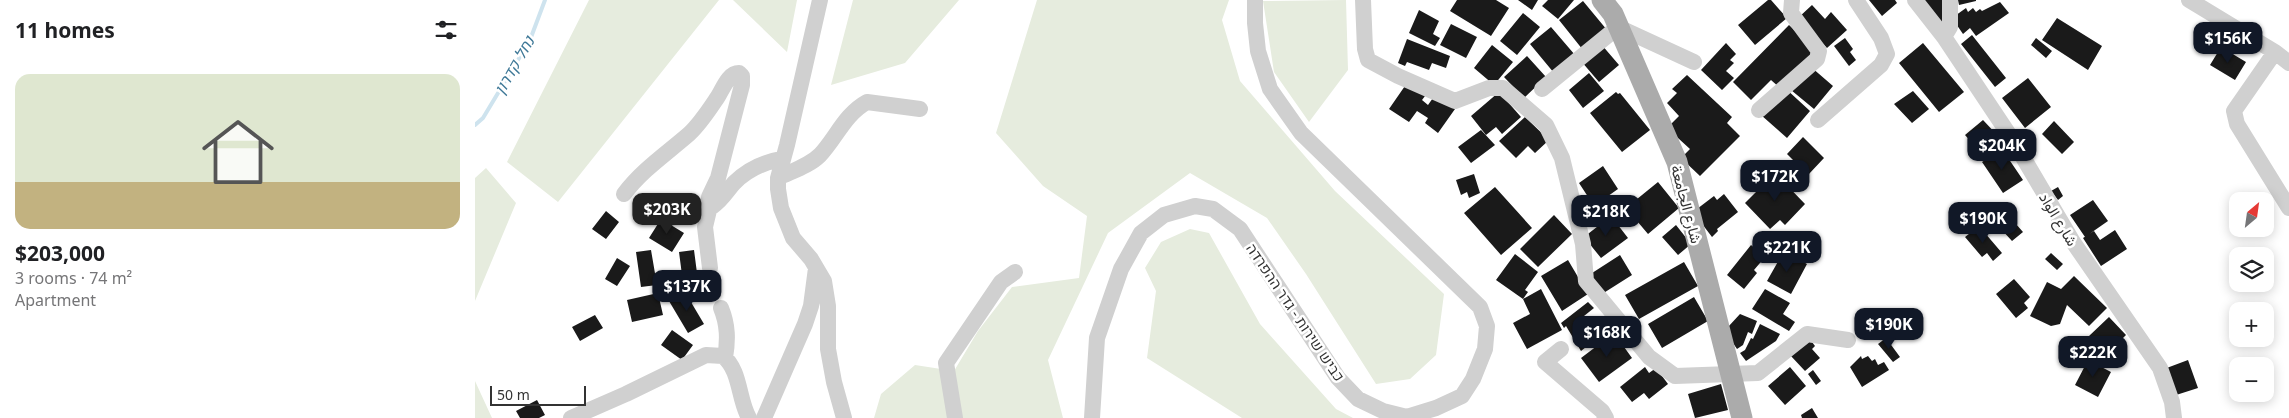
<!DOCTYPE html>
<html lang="en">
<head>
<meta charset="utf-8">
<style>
	body { margin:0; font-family:"Noto Sans",Vazirmatn,Heebo,sans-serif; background:#f6f6f6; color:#202124; height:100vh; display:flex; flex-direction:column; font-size:19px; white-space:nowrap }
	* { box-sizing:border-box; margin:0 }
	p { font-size:16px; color:#757577 }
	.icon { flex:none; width:28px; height:28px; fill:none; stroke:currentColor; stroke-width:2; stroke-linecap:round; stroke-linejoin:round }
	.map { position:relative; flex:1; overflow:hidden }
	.side { display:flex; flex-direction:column; background:#fff; width:475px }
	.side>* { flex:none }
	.needle { width:32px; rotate:29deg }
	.controls { position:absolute; left:1754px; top:192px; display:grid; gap:10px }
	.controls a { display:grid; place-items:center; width:45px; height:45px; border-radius:10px; background:#fff; box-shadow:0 2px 12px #0003; font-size:25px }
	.scale { position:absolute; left:15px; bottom:12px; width:96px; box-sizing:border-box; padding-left:5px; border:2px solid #333; border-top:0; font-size:14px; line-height:18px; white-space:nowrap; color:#333; -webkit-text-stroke:4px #fff; paint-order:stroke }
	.price { position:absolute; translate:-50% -42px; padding:0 11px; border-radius:10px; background:#111827; color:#fff; font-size:16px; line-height:32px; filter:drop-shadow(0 1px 2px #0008) }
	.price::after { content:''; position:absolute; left:50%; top:30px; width:15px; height:11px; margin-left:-8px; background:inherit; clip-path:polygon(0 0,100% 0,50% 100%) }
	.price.active { background:#222; color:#fff }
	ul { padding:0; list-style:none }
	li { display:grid; align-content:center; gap:10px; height:265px; padding:0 15px }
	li+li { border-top:1px solid #e0e0e0 }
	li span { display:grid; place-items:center; height:155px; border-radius:15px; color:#555 }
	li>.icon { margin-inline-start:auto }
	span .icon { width:90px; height:90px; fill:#fffc; stroke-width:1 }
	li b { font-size:21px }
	h2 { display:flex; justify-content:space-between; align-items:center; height:60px; padding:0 15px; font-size:21px }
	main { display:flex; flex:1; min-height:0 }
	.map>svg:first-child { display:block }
	.green { fill:#e6ecde }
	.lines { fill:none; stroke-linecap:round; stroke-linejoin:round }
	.stream { stroke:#cee3ee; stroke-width:4 }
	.building { fill:#1a1a1a }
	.path { stroke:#cdcdcd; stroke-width:2.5; stroke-dasharray:2.5 2.5; stroke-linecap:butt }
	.minor { stroke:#d0d0d0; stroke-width:16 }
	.major { stroke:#ababab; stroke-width:21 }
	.labels { text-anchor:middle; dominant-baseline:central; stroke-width:5; stroke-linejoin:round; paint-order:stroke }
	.street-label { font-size:15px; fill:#333; stroke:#fff }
	.water-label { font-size:16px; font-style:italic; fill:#3e7897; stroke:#fff }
</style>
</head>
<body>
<main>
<section class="side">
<h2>11 homes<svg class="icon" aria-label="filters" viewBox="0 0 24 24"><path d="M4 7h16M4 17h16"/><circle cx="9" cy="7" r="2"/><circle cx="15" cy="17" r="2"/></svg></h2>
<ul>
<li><span style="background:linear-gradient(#dfe7d0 70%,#c2b280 0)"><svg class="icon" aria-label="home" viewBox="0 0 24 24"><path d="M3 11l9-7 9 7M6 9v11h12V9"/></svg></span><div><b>$203,000</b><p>3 rooms · 74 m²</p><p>Apartment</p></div></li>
</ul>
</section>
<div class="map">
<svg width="1814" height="418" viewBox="0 0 1814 418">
	<rect width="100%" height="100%" fill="#fff"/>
	<path class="green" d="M114 0H244L83 202 32 162Z
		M258 0H322L312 52Z
		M378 0H484L430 63 356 85Z
		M562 0H754L747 20 765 81 860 191 969 294 961 355 935 379 901 384 831 274 792 218 715 173 633 233 573 360 588 418H399L406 394 440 365 479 371 503 331 537 287 604 278 612 216 568 186 521 133Z
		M871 0 873 70 834 122 799 72 788 1Z
		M11 168 41 203 0 301V178Z
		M715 229 734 233 785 324 861 409 878 418H767L672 358 681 291 670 268 686 242Z
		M0 381 17 418H0Z"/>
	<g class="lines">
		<path class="stream" d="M0 125 8 118 55 40 70 0"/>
	</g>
	<path class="building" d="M982 0H1021L1034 8 1016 36 975 11Z
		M1043 0H1063L1057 10Z
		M1073 0H1099L1083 19 1067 6Z
		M1293 0H1296L1312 18 1280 45 1263 25Z
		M1394 0H1420L1422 3 1407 16Z
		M1446 0H1472L1467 23Z
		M1483 0H1501V1L1484 5Z
		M1108 1 1132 30 1108 50 1084 20Z
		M1525 2 1534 13 1501 36 1495 28 1488 34 1477 18 1491 8 1493 12 1498 8 1501 12 1505 9 1507 11Z
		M1337 5 1350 19 1356 12 1372 30 1352 48 1323 18Z
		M944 10 964 21 958 34 965 38 960 46 934 33Z
		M1048 13 1065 27 1042 55 1025 41Z
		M1582 18 1627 46 1613 70 1567 40Z
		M976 24 1002 37 991 58 965 45Z
		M1314 25 1342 52 1306 89 1296 80 1276 100 1258 82Z
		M1076 27 1100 55 1079 73 1055 44Z
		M1497 35 1531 78 1520 87 1486 44Z
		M1370 38 1378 49 1375 52 1381 60 1374 66 1359 46Z
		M1561 38 1577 51 1571 58 1556 45Z
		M932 39 975 56 971 68 957 63 954 70 932 62 930 66 923 63Z
		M1251 43 1261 54 1255 60 1259 63 1251 71 1259 78 1247 90 1226 70Z
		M1448 43 1489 92 1464 112 1424 63Z
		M1126 44 1144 65 1124 82 1106 61Z
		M1017 45 1038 62 1019 85 999 68Z
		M1746 47 1771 62 1760 80 1735 65Z
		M1052 56 1071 77 1049 98 1029 77Z
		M1336 67 1358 86 1339 109 1316 90Z
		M1114 73 1129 91 1108 108 1094 90Z
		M1212 75 1257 117 1252 123 1265 136 1225 176 1206 158 1215 149 1192 128 1204 116 1192 103 1202 93 1197 89Z
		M1553 78 1576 107 1550 128 1527 98Z
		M932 83 950 96 947 100 953 105 960 95 980 109 963 133 950 123 953 118 942 111 934 122 914 109Z
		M1310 88 1335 111 1312 138 1286 115Z
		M1438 91 1454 109 1437 123 1419 104Z
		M1024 92 1046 117 1027 134 1021 127 1011 135 996 116Z
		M1141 92 1143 94 1145 93 1175 130 1147 152 1115 113Z
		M1050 117 1074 140 1060 153 1053 146 1041 158 1024 141Z
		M1508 120 1523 136 1505 152 1490 135Z
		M1579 121 1599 142 1587 154 1567 134Z
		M1006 130 1020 145 996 163 983 147Z
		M1328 137 1349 158 1333 175 1312 154Z
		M1527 149 1548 180 1528 193 1507 162Z
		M1128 166 1143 189 1119 206 1104 183Z
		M1300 173 1330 204 1310 225 1305 220 1295 229 1270 203Z
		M999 174 1005 193 994 198 992 192 986 195 981 180Z
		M1183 182 1204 208 1173 234 1151 208Z
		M1020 187 1057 228 1026 255 989 213Z
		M1583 187 1588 196 1583 200 1576 191Z
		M1249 194 1263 212 1242 229 1243 231 1237 237 1218 212 1239 196 1242 200Z
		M1618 200 1633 221 1610 237 1595 215Z
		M1526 207 1548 232 1537 241 1515 217Z
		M131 211 144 222 131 239 117 229Z
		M1079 215 1097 234 1063 267 1045 249Z
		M1136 216 1153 238 1126 258 1109 237Z
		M186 219 209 233 197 252 174 238Z
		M1201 225 1216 244 1203 255 1187 237Z
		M1504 226 1527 253 1518 261 1512 253 1507 257 1490 237Z
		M1640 230 1652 249 1626 266 1608 238 1619 231 1625 240Z
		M1276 245 1290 257 1279 270 1282 273 1269 289 1252 275Z
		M176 250 182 285 166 287 161 252Z
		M219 250 222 273 207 275 204 252Z
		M1309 251 1332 264 1316 294 1292 281Z
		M1332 251 1341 257 1338 263 1329 257Z
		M1576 253 1588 264 1582 270 1570 259Z
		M1040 254 1063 272 1050 290 1053 292 1048 299 1021 280Z
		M1145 255 1157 275 1127 294 1114 275Z
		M142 258 155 266 142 286 130 279Z
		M1093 260 1113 294 1087 311 1066 276Z
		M1209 262 1223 286 1164 319 1150 295Z
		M1599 276 1632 308 1614 326 1592 305 1585 324 1576 326 1555 316 1572 282 1586 289Z
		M1539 279 1555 297 1549 303 1553 308 1541 318 1521 294Z
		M1066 289 1087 330 1052 349 1038 323 1055 314 1048 299Z
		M1290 289 1315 303 1308 314 1320 322 1314 331 1277 309Z
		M210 292 229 324 213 333 194 301Z
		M183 293 188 315 157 322 152 300Z
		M1219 297 1233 321 1187 348 1173 324Z
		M1113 302 1119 308 1109 316 1121 331 1112 338 1116 343 1106 351 1091 326 1089 328 1086 323Z
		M1265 314 1282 321 1277 334 1273 332 1268 345 1262 349 1252 334 1253 327Z
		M120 315 128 328 105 341 97 327Z
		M1634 317 1651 335 1632 354 1614 336Z
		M1285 324 1305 334 1301 341 1271 361 1265 353 1270 350 1276 338 1278 339Z
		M197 330 218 345 207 360 186 345Z
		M1139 333 1157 358 1124 382 1106 358Z
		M1334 338 1340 346 1337 349 1345 358 1330 371 1315 355Z
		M1411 338 1425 357 1418 362 1403 344Z
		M1386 356 1387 359 1393 356 1397 361 1400 359 1403 365 1409 362 1414 370 1387 387 1375 367Z
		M1613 360 1636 372 1623 397 1600 385Z
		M1713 360 1723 388 1698 396 1689 369Z
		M1170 367 1174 373 1181 368 1193 384 1174 399 1169 393 1157 402 1145 387Z
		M1315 367 1331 386 1310 405 1293 386Z
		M1338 370 1346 381 1341 385 1333 374Z
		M1246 384 1253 410 1220 418 1213 394Z
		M62 400 70 415 64 418H45L41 411Z
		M1337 408 1343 418H1327L1326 415Z"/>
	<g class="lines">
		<path class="path" d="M236 282 239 296"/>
		<path class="minor" d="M345 0 312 145 303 178V189L306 208 318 238 336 259 349 281 353 306V349L359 382 369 418
			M888 0 890 49 893 60 923 76 980 101 1014 88H1028L1071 125 1087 158 1108 244 1111 281 1174 357 1200 376 1283 373 1332 334 1373 340
			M1440 0 1469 37 1539 142 1598 242 1685 368 1697 402 1699 418
			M1714 0 1800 52 1814 63
			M1469 37 1475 27V0
			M1800 52 1759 111 1762 124 1814 208
			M1067 89 1143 27 1219 62
			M1284 110 1342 59 1344 51 1316 13 1317 0
			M1343 120 1406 65 1412 54 1406 38 1381 0
			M303 178C317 171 334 166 345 155 361 138 370 114 392 102L445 109
			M149 194C167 170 191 154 214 134 225 124 234 110 242 98 248 89 253 73 264 73L267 76V85L243 178 234 197V204L238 206C247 200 252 191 259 183 273 169 289 162 307 159
			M235 268 230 227 235 206
			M246 308C253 325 253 340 250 358
			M1086 349 1070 362 1127 411 1131 418
			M96 418 151 394 231 355 248 356C266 371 263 399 274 418
			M289 418 330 324 336 306 341 268
			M480 418 471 363 526 282 540 272
			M617 418 622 338 646 269 666 233 689 215 720 206 738 209 765 229 863 378 883 399 908 411 932 417 961 408 987 396 998 379 1010 349 1012 326 1005 307 826 133 795 89 783 51 780 23V0"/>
		<path class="major" d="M1127 0 1138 14 1202 162 1267 418"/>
	</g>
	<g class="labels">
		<g class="street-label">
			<text transform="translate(1212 204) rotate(75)">شارع الجامعة</text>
			<text transform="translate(1584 219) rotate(59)">شارع الواد</text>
			<text transform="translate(821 312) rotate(56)">כביש שירות - גדר ההפרדה</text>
		</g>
		<g class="water-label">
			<text transform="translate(39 65) rotate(-60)">נחל קדרון</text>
		</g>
	</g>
</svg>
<div class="controls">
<a><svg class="needle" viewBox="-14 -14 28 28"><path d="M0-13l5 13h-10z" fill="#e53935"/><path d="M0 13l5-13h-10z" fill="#757577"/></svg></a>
<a><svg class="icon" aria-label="layers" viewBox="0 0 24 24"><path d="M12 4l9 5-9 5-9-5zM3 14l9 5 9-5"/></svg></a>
<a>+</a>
<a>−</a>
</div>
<div class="scale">50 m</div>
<b class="price" style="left:1753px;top:64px">$156K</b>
<b class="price" style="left:1527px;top:171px">$204K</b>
<b class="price" style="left:1300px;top:202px">$172K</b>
<b class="price active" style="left:192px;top:235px">$203K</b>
<b class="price" style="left:1131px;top:237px">$218K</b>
<b class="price" style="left:1508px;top:244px">$190K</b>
<b class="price" style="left:1312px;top:273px">$221K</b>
<b class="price" style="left:212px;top:312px">$137K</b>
<b class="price" style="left:1414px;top:350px">$190K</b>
<b class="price" style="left:1132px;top:358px">$168K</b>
<b class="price" style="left:1618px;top:378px">$222K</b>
</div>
</main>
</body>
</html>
